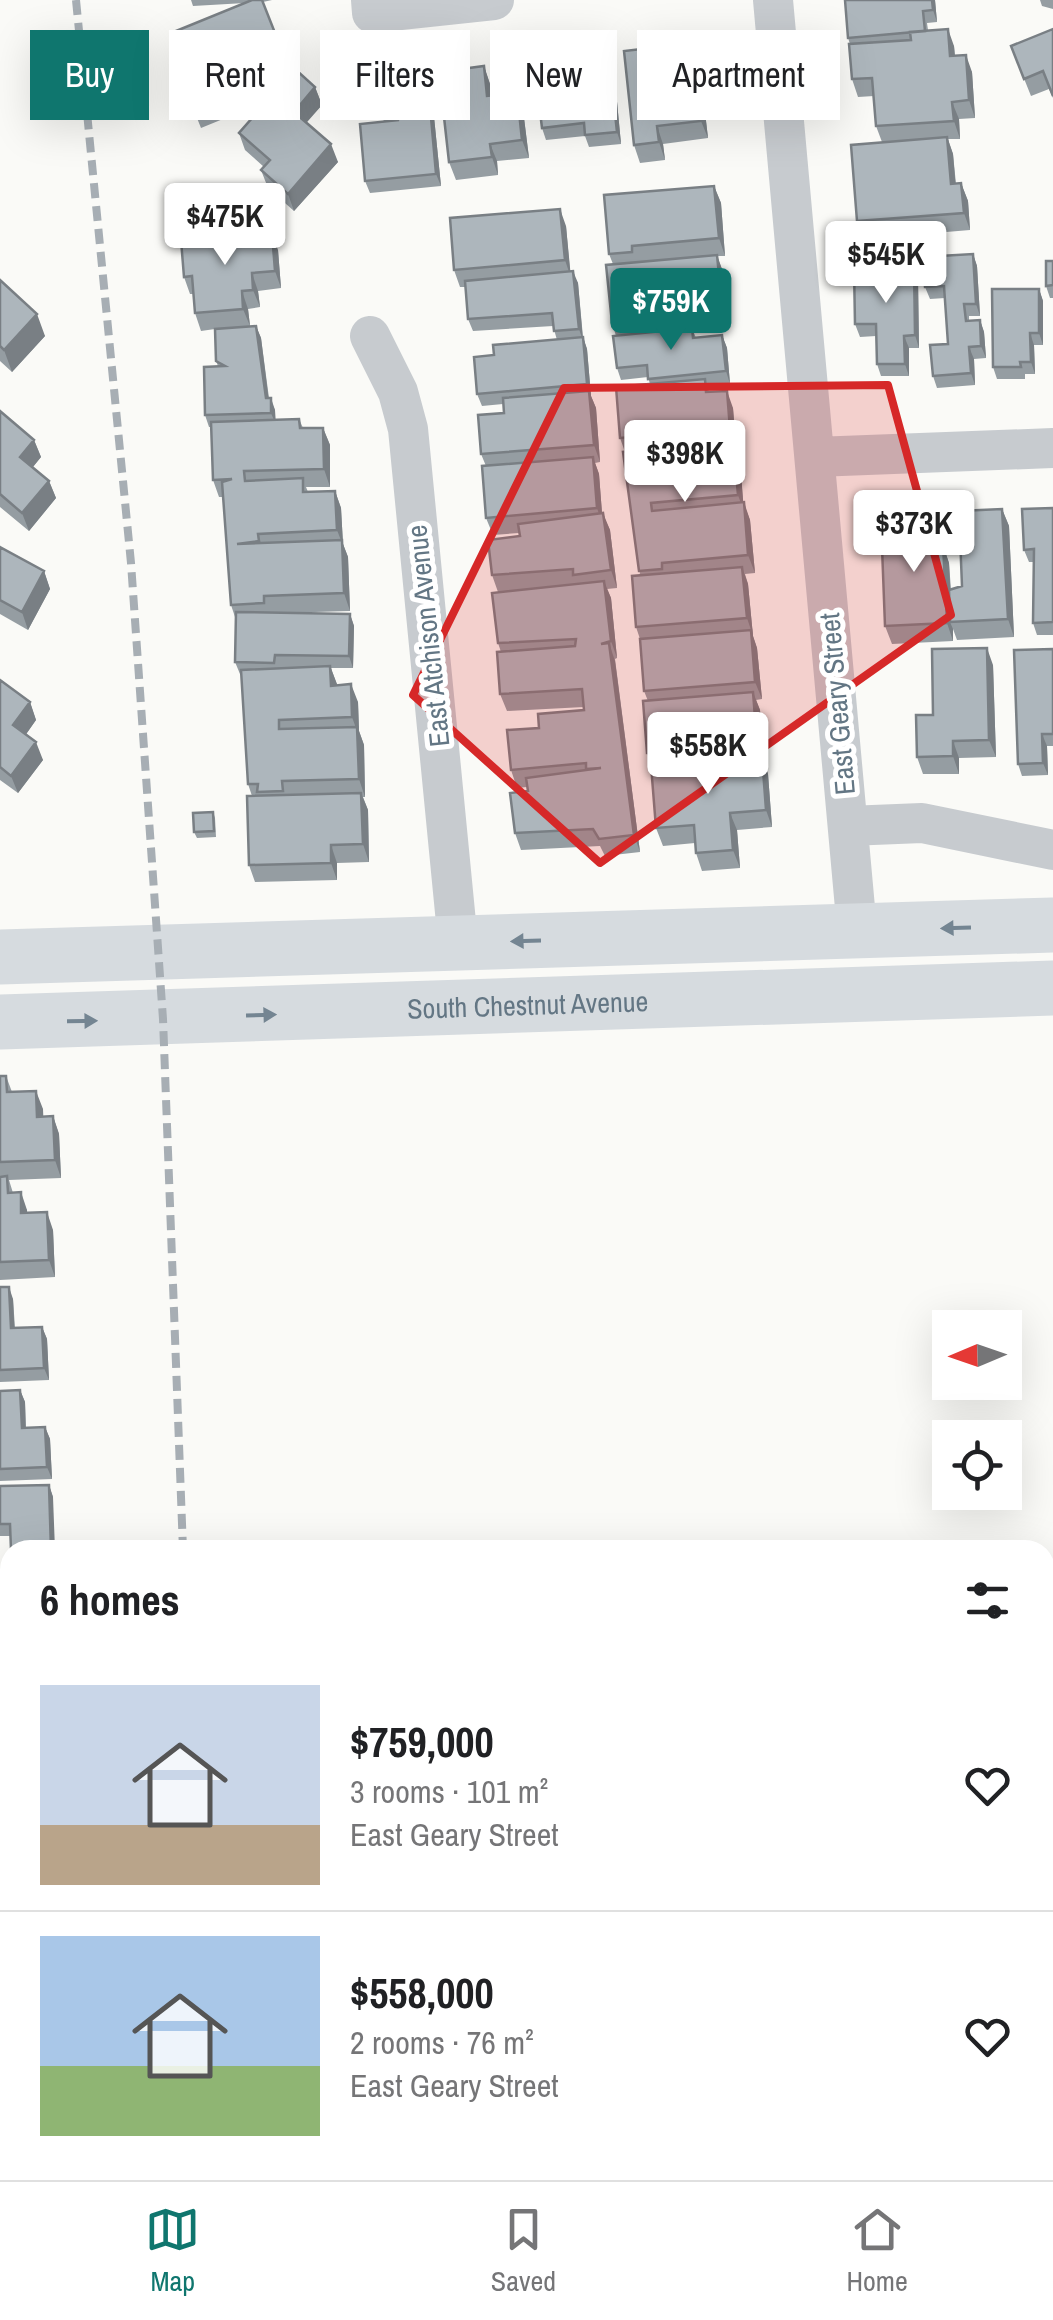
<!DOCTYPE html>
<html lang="en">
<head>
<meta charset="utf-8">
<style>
	body { margin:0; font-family:"Archivo Narrow",sans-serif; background:#f2f2f2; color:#202124; height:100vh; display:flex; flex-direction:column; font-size:38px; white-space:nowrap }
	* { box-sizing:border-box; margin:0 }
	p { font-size:32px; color:#757577 }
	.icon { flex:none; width:55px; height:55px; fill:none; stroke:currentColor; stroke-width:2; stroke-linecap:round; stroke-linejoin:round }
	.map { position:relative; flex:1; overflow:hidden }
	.drawer { position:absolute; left:0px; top:1540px; width:1055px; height:640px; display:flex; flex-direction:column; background:#fff; border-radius:30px 30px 0 0; box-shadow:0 10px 40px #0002 }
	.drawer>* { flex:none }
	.guide { position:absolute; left:30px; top:30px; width:995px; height:90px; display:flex; gap:20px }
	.needle { width:65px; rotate:268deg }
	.fabs { position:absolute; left:932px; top:1310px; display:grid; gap:20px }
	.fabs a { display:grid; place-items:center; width:90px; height:90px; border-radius:0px; background:#fff; box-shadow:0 10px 40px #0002; font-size:50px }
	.price { position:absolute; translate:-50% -85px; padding:0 22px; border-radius:10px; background:#fff; color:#222; font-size:32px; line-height:65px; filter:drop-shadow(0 2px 5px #0008) }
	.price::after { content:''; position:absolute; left:50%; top:60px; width:30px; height:22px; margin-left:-15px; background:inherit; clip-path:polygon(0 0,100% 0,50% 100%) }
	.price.current { background:#0f766e; color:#fff }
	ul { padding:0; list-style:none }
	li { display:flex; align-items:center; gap:30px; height:250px; padding:0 40px }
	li+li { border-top:2px solid #e0e0e0 }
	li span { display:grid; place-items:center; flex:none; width:280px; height:200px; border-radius:0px; color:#555 }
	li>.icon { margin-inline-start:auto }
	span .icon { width:120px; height:120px; fill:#fffc; stroke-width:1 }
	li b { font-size:42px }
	h2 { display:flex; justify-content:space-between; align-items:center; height:120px; padding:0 40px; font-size:42px }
	.pill { padding:0 35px; border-radius:0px; background:#fff; box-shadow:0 10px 40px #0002; font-size:35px; line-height:90px }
	.pill.current { background:#0f766e; color:#fff }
	.menu { display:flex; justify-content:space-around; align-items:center; height:140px; border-top:2px solid #e0e0e0; background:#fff; font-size:28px; color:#757577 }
	.menu a { display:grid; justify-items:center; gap:5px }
	.menu .current { color:#0f766e }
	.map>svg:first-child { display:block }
	.built { fill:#eaebea }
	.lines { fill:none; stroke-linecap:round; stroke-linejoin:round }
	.minor { stroke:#c7cbcf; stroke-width:40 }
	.secondary { stroke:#d6dbdf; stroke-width:55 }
	.rail { stroke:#a7aeb4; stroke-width:8; stroke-dasharray:15 8; stroke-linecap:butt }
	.wall { fill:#959da2 }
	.shaded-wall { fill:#797f84 }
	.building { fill:#adb6bc; stroke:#797f84; stroke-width:2.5 }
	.oneway { fill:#748592 }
	.marked { fill:#d62828; fill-opacity:0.2; stroke:#d62828; stroke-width:8; stroke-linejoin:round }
	.labels { text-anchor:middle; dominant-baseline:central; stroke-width:10; stroke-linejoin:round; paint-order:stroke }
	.street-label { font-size:28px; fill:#637684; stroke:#fff }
</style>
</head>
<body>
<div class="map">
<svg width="1053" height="2180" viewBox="0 0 1053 2180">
	<rect width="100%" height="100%" fill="#fafaf7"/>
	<path class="built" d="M1045 1998H1053V2180H268V2170H1045Z"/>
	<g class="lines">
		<path class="minor" d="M371 0 372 13 494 0
			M773 0 857 930
			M370 336 398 392 408 429 458 943
			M815 457 1053 448
			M848 826 922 823 1053 850"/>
		<g class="secondary">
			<path d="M0 957 1053 925"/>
			<path id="s1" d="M0 1022 1053 988"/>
		</g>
		<path class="rail" d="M76 0 131 563 163 1019 183 1550
			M204 2170V2180"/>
	</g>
	<path class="wall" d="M191 0H272L263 2 283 56 257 66 269 98 315 87 322 105 306 122 338 162 294 211 268 188 261 170 264 167 245 150 239 133 267 101 201 128 183 83 195 79 245 3 193 6Z
		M845 0H935L937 22 927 23 928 30 954 46 955 55 972 72 975 118 959 119 960 139H948L953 154 956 184 961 183 968 201 970 230 863 239 857 221 882 142 876 126 874 96 858 97 852 79 850 44 848 38Z
		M1040 0H1053V9L1042 6Z
		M1053 29V98L1049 89 1031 96 1011 46Z
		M668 46 675 63 695 61 701 78 708 138 663 144 665 160 640 163 634 145Z
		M609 58 614 70 621 144 589 147 585 136 546 140 542 128 580 74Z
		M484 66 490 84 491 96 517 93 523 110 529 158 497 161 498 175 456 180 449 162Z
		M429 95 433 107 441 186 370 193 365 181 384 122 383 118Z
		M714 186 721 203 725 256H717L723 272 728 325 692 328 696 338 722 335 727 348 730 384 707 386 709 392 733 408 736 446H735L740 460 743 502 750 520 755 573 745 574 748 584 753 636 757 648 762 699 756 700 760 710 763 761 768 774 772 827 737 830 740 868 702 871 696 853 695 843 663 846 656 828 651 765 647 753 648 701 644 691 640 639 636 627 640 575 625 452 620 438 650 384 648 377 621 380 617 368 616 336 612 323 613 264 609 254Z
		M566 226 570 271 578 283 583 337 587 349 591 396 596 408 600 462 595 463 599 474 602 513 610 530 617 588 607 589 611 598 617 658 615 659 640 852 605 856 600 846 521 850 515 833 528 791 527 787 517 788 511 770 539 728 584 710V707L507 711 500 694 501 652 498 643V592L492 575 520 536 519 533 493 535 486 518V466L481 454 504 413 503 404 482 406 477 394 494 355 557 340 553 326 473 331 468 319 465 287H460L454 270Z
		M278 250 281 288 258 291 260 307 248 309 250 326H256L261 338 269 398 275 410V420L299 419 303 428H323L330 445V487H306L308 492 335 491 341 508 343 544 348 557 350 611 280 613 350 614 354 626 353 668H331L337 685 358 702 359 731 364 745 365 797H363L368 810 369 862 337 863V880L255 882 249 865 252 796 248 784 242 674H240L235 662 236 620 231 605 223 497H219L213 480 211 427H209L205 415 218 366 216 361 215 329 201 331 195 313 194 294H190L184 277Z
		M973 254 977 266 980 316H969V321L980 320 984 332 986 358 974 359 975 385 937 388 933 376 948 344 945 298 930 299 925 287Z
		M1053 261V298H1050L1046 286Z
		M914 266 918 278 919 348H909V376H881L877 364 876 336 860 337 855 324 865 268Z
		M0 280 45 336 12 372 0 361Z
		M1039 289 1043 301V345H1034L1035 374H1025V379H997L993 367Z
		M0 411 34 440 41 457 33 467 49 481 56 498 29 531 0 507Z
		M1053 508V635H1037L1033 623 1034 562H1029L1024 550Z
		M1002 509 1009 526 1014 637 957 640 953 629V641L892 644 885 626 897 546 938 530V545H943L949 563 951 590 962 586Z
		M0 547 44 571 50 589 28 630 0 614Z
		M1053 649V746H1047L1048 775 1022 776 1018 764Z
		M993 665 996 757 959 758V774H923L917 757 933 715Z
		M0 680 30 702 36 720 26 734 43 760 18 793 0 780Z
		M213 812 215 818 216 837 197 838 194 832Z
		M0 1076H6L12 1092 43 1109V1117L53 1116 59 1134 61 1178 9 1180 13 1193 27 1210V1213L53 1230 55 1277 0 1280Z
		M0 1287 13 1299 15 1328 42 1327 47 1339 49 1380 0 1382Z
		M20 1390 25 1402 26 1428 45 1427 50 1439 52 1479 0 1481V1391Z
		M49 1485 53 1497 10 1536H0V1486Z
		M0 1588H10V1738H0Z
		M10 1784V1884H0V1785Z
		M0 1888H10V1982L2 1983 0 1978Z
		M10 1989V2085H5L0 2073Z
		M10 2089V2138H6L2 2126Z
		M33 2170H79L80 2179 36 2180Z"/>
	<path class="shaded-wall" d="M932 0H935L937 22 933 10Z
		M948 29 954 46 956 73 950 56Z
		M966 55 972 72 975 118 969 100Z
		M609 58 614 70 621 144 617 132Z
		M695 61 701 78 708 138 701 121Z
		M484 66 490 84 493 114 487 96Z
		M315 87 322 105 301 129 294 112Z
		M517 93 523 110 529 158 522 140Z
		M429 95 433 107 441 186 436 174Z
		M952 102 959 119 960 139 954 121Z
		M657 126 663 144 665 160 659 142Z
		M947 137 953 154 957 202 951 184Z
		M331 144 338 162 294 211 288 194Z
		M490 144 497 161 498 175 492 157Z
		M961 183 968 201 970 230 964 213Z
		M714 186 721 203 725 256 719 238Z
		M560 209 566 226 571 278 565 260Z
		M272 233 278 250 281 288 275 271Z
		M973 254 977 266 980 316 976 304Z
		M717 255 723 272 728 325 722 307Z
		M914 266 918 278 919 348 915 335Z
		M573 271 578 283 583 341 579 329Z
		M252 273 258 291 260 307 253 290Z
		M1039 289 1043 301V345L1039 333Z
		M242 291 248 309 250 326 243 309Z
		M37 314 45 336 12 372 4 350Z
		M980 320 984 332 986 358 981 346Z
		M256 326 261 338 270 410 266 398Z
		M1030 333 1034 345 1035 374 1031 362Z
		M722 335 727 348 730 384 726 371Z
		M904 336 909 348V376L905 364Z
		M583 337 587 349 591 396 596 408 600 462 594 445Z
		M969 347 974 359 975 385 971 373Z
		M727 391 733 408 736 446 730 429Z
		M271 398 275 410 276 425 271 413Z
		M323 428 330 445V487L324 469Z
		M34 440 41 457 27 474 20 457Z
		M733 442 740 460 744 512 738 495Z
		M593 457 599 474 603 526 597 508Z
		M49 481 56 498 29 531 22 513Z
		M335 491 341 508 343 544 348 557 350 611 344 593 342 543 337 530Z
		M744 502 750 520 755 573 748 555Z
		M1002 509 1009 526 1014 637 1008 619Z
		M603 513 610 530 617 588 611 570Z
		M931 513 938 530 939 563 932 546Z
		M943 545 949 563 952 622H950L953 629V641L947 623Z
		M742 567 748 584 753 636 747 618Z
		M44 571 50 589 28 630 22 612Z
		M604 581 611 598 617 658 611 641Z
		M350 614 354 626 353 668 349 656Z
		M751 630 757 648 762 699 755 682Z
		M609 643 615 661 640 852 634 835Z
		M987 648 993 665 996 757 989 740Z
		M330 666 337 684V703L331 686Z
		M351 684 358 702 359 731 364 745 365 797 359 779 357 731 352 717Z
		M753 692 760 710 764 761 757 744Z
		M30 702 36 720 20 743 13 725Z
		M1042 734 1047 746 1048 775 1043 763Z
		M953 741 959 758V774L953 756Z
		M36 742 43 760 18 793 11 776Z
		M762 756 768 774 772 827 766 810Z
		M361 793 368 810 369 862 363 844Z
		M730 813 737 830 740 868 733 850Z
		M331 845 337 863V880L331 863Z
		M36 1091 43 1109 44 1134 37 1117Z
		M53 1116 59 1134 61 1178 55 1160Z
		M21 1192 27 1210 28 1231 21 1213Z
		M47 1212 53 1230 55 1277 49 1260Z
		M9 1287 13 1299 15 1341 11 1328Z
		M42 1327 47 1339 49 1380 44 1368Z
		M20 1390 25 1402 26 1441 22 1428Z
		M45 1427 50 1439 52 1479 47 1467Z
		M49 1485 53 1497 55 1550H51Z"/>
	<path class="building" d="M252 0H262L277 38 250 49 263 82 194 111 183 83 195 79 176 31Z
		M845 0H932L933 10 923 11 925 31 848 38Z
		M948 29 950 56 966 55 969 100 952 102 954 121 876 126 872 78 852 79 849 44 911 40 910 32Z
		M1053 29V96L1043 71 1024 79 1011 46Z
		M668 46 671 64 695 61 701 121 657 126 659 142 634 145 624 51Z
		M609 58 617 132 585 135 584 123 542 128 536 79 580 74 579 61Z
		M484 66 487 96 517 93 522 140 490 144 492 157 449 162 439 72Z
		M295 69 315 87 294 112 331 144 288 194 261 170 270 160 239 133Z
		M429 95 436 174 365 181 360 124 399 120 383 118 381 100Z
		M947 137 951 184 961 183 964 213 857 221 851 145Z
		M714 186 719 238 632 246V252L609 254 604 195Z
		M560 209 565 260 454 270 450 218Z
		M272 233 275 271 252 273 253 290 242 291 243 309 195 313 192 276 184 277 181 240Z
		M973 254 976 304H964L966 321 980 320 981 346 969 347 971 373 933 376 930 345 948 344 944 286 925 287 923 257Z
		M717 255 722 307 634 315 635 321 612 323 606 265Z
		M865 259H895L901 267 914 266 915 335 904 336 905 364H877L876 324H855L854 268H865Z
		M1046 261H1053V285L1046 286Z
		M573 271 579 329 554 331 552 313 468 319 465 281Z
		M0 280 37 314 4 350 0 346Z
		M992 289H1039V333H1030L1031 362H1020L1021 367H993Z
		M256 326 266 398H271V413L205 415 204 367 225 366 216 361 215 329Z
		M692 328 693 338 722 335 726 371 648 379 647 365 617 368 613 336Z
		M583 337 587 384 477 394 474 357 494 355 493 345Z
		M705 379 706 392 727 391 730 429 620 438 616 387Z
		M589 391 594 445 481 454 478 415 504 413 503 398Z
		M0 411 34 440 20 457 49 481 22 513 0 494Z
		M299 419 300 428H323L324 469 244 471 245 481 303 478V492L335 491 337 530 258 534 259 541 237 544 342 540 344 593 264 596V603L231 605 222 482 232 479 213 480 211 422Z
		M733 442 738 495 651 503 652 511 744 502 748 555 662 563V569L639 571 623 452Z
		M593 457 597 508 486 518 482 466Z
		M1053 508V622L1033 623 1034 549 1024 550 1022 509Z
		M1002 509 1008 619 950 622 949 590 962 586 959 511Z
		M603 513 611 570 573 575V569L492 575 488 540 520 536 518 524Z
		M931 513 932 546 943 545 947 623 885 626 882 547 897 546 896 514Z
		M0 547 44 571 22 612 0 600Z
		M742 567 747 618 636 627 632 576Z
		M604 581 611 641 601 644 609 643 634 835 599 839 593 829 515 833 510 793 528 791 526 778 601 768 586 769V763L511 770 507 730 539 728 538 714 584 710 582 689 500 694 497 652 575 646 576 639 498 643 492 593Z
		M236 612 350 614 349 656 275 655 274 663 235 662Z
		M751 630 755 682 644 691 640 639Z
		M987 648 989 740 953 741V756L917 757 916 715H933L932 649Z
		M1053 649V734H1042L1043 763 1018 764 1014 650Z
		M330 666 331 686 351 684 352 717 279 720V729L357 727 359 779 282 781 283 791 257 792 258 784H248L241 670Z
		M0 680 30 702 13 725 36 742 11 776 0 767Z
		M753 692 757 744 647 753 643 701Z
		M762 756 766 810 730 813 733 850 696 853 694 825 656 828 651 765Z
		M361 793 363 844 331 845V863L249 865 247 796Z
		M213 812 214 831 194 832 193 813Z
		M0 1076H6L7 1092 36 1091 37 1117 53 1116 55 1160 0 1162Z
		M7 1176 8 1193 21 1192V1213L47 1212 49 1260 0 1262V1177Z
		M0 1287H9L11 1328 42 1327 44 1368 0 1370Z
		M20 1390 22 1428 45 1427 47 1467 0 1469V1391Z
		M49 1485 51 1550H11L10 1524H0V1486Z
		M0 1588H10V1671H0Z
		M0 1682H10V1720H0Z
		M10 1784V1866L0 1867V1785Z
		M0 1888H10V1970L0 1971Z
		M0 1989H10V2072L0 2073Z
		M10 2089V2126H2L1 2090Z"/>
	<defs><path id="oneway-solid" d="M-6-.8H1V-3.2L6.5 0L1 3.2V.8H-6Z" transform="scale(2.5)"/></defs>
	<g class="oneway">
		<use href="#oneway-solid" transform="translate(956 928) rotate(178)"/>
		<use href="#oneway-solid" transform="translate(526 941) rotate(178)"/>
		<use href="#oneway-solid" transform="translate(261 1015) rotate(-2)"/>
		<use href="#oneway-solid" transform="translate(82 1021) rotate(-1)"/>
	</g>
	<path class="marked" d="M888 385 951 615 600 863 413 695 564 388Z"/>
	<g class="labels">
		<g class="street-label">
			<text transform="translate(428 636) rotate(-96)">East Atchison Avenue</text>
			<text transform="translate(837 704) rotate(-95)">East Geary Street</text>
			<text stroke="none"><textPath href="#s1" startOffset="528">South Chestnut Avenue</textPath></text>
		</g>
	</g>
</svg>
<div class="fabs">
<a><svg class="needle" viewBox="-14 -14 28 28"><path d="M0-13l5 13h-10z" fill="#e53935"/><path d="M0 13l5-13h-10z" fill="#757577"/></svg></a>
<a><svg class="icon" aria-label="locate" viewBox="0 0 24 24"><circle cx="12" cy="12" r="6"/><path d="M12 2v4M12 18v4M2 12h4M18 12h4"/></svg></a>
</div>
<b class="price" style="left:225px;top:268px">$475K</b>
<b class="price" style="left:886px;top:306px">$545K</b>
<b class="price current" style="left:671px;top:353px">$759K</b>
<b class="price" style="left:685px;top:505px">$398K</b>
<b class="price" style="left:914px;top:575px">$373K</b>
<b class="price" style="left:708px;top:797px">$558K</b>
<div class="guide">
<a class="pill current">Buy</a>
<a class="pill">Rent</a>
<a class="pill">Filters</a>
<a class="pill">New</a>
<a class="pill">Apartment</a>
</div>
<section class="drawer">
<h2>6 homes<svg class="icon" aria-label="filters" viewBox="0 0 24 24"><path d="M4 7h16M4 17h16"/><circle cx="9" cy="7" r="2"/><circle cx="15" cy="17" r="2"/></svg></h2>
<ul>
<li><span style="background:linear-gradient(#c9d6e8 70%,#b9a48a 0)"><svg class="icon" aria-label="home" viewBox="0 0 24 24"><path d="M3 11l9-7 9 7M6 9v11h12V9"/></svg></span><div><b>$759,000</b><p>3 rooms · 101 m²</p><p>East Geary Street</p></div><svg class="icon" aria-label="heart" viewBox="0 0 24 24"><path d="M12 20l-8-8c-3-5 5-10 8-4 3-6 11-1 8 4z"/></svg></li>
<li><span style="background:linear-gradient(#a9c7e8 65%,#8fb573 0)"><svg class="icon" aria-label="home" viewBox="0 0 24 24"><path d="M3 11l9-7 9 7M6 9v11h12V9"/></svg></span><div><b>$558,000</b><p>2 rooms · 76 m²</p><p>East Geary Street</p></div><svg class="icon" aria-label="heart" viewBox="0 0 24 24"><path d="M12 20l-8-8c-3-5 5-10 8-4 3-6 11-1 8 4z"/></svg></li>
</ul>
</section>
</div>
<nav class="menu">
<a class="current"><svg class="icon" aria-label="map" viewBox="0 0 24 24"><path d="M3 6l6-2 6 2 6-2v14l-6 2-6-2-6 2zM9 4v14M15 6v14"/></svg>Map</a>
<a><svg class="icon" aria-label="saved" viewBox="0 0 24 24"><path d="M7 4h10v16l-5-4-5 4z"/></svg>Saved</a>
<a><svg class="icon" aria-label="home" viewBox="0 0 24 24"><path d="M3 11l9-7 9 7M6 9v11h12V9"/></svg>Home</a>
</nav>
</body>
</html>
